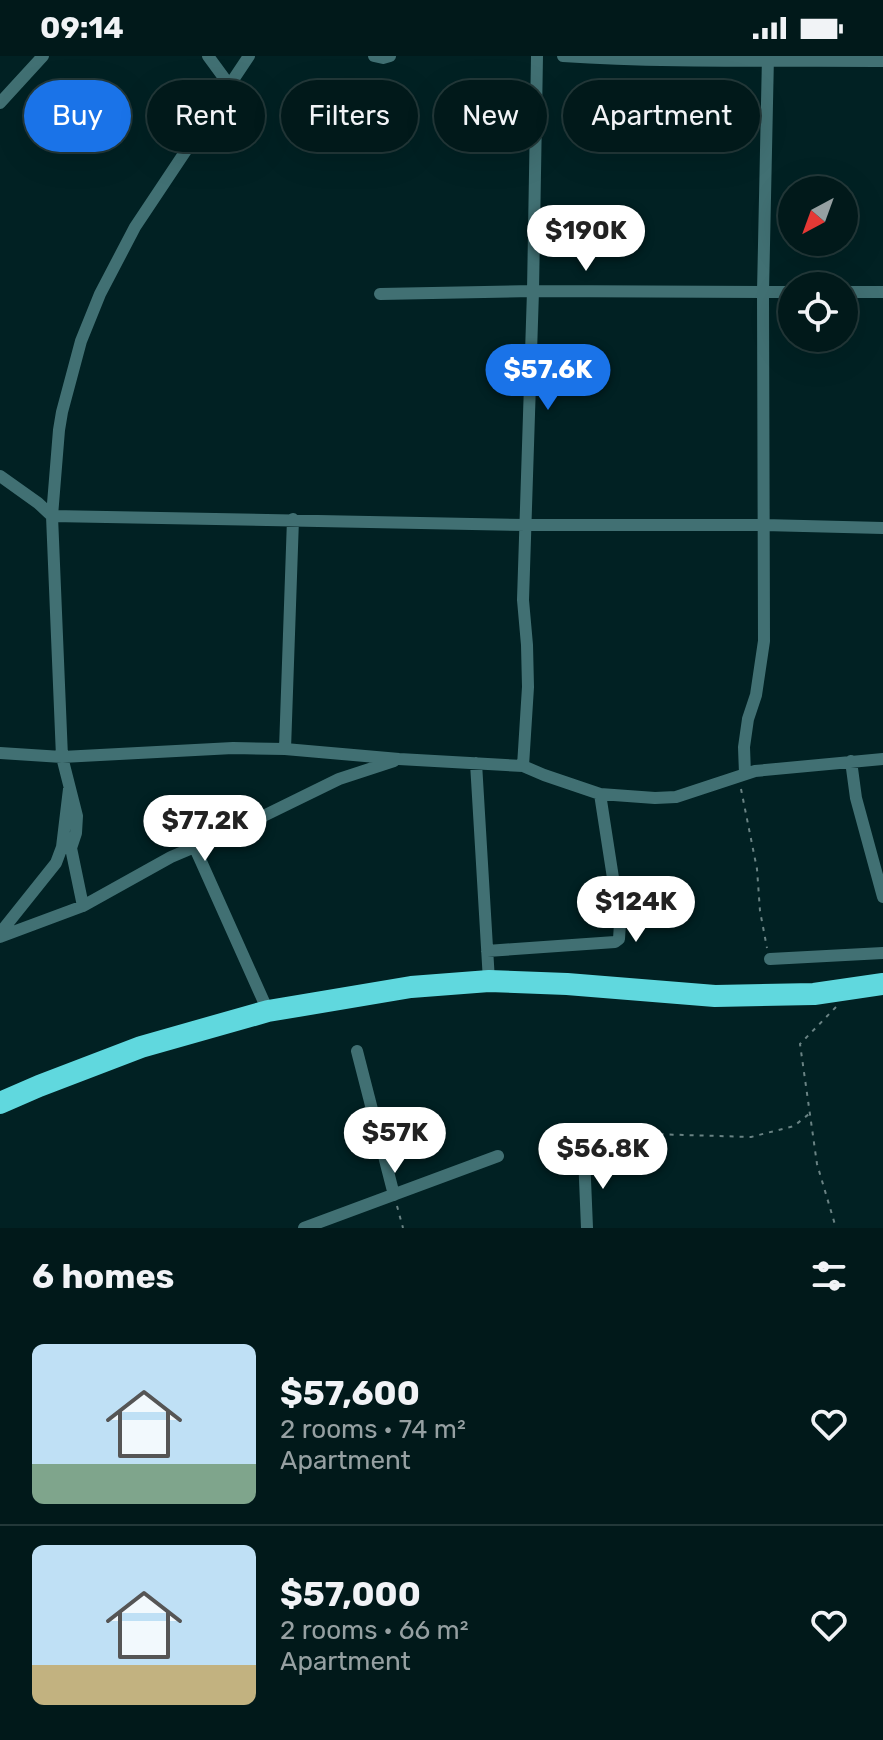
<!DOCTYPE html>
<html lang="en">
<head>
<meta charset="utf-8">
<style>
	body { margin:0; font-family:Rubik,sans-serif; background:#0b2223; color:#f1f3f6; height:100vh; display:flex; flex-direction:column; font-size:30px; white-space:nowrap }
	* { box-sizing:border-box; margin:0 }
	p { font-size:26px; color:#96a0a2 }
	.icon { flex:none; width:44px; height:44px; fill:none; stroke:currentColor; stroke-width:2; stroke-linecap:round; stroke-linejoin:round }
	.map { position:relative; height:1172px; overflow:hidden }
	.side { display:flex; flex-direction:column; background:#01191a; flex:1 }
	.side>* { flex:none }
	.top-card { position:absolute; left:24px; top:24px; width:836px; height:72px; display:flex; gap:16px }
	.needle { width:52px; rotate:221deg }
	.tools { position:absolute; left:778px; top:120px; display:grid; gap:16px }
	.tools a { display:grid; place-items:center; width:80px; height:80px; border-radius:50%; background:#01191a; box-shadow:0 8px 32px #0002,0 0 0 2px #233839; font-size:40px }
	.price { position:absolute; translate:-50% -68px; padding:0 18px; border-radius:28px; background:#fff; color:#222; font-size:26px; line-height:52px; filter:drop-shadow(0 2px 4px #0008) }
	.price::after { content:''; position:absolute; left:50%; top:48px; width:24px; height:18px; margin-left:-12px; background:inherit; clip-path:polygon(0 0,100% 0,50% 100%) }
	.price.selected { background:#1a73e8; color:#fff }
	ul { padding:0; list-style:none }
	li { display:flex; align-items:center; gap:24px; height:200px; padding:0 32px }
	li+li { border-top:2px solid #233839 }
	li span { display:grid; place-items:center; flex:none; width:224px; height:160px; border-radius:12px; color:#555 }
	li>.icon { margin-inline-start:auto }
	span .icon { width:96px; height:96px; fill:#fffc; stroke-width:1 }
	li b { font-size:34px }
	h2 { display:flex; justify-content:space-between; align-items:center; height:96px; padding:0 32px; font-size:34px }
	.pill { padding:0 28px; border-radius:36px; background:#01191a; box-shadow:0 8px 32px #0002,0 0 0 2px #233839; font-size:28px; line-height:72px }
	.pill.selected { background:#1a73e8; color:#fff }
	.status { display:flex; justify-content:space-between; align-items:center; height:56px; padding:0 40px; background:#01191a; direction:ltr }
	.status svg { height:22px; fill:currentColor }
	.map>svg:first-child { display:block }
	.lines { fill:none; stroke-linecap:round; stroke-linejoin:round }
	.path { stroke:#6a8384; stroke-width:2; stroke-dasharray:4 6; stroke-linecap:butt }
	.minor { stroke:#417073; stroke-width:12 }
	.trunk { stroke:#60d8de; stroke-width:22 }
</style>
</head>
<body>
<div class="status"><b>09:14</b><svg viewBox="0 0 49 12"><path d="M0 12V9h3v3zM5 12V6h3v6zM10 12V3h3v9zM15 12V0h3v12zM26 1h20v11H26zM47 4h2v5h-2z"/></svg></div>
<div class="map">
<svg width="883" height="1172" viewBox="0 0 883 1172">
	<rect width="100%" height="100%" fill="#012123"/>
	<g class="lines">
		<path class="path" d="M741 733 757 813 760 855 767 892
			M836 951 800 988 817 1108 836 1172
			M594 1098 623 1094 652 1078 751 1081 794 1070 809 1058
			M397 1150 403 1172"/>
		<path class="minor" d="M208 0 230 30
			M374 0 383 2 390 0
			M563 0C669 7 776 4 883 5
			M0 47 43 0
			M844 236H883
			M380 238 533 235 792 236
			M0 420 38 447 52 460 526 469H764L883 472
			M285 693 293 463
			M0 697 62 701 233 692 285 693 399 703 523 710 544 719 600 738 655 742 676 741 755 715 883 703
			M851 705 856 742 883 841
			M476 707 489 925
			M523 710 528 631 527 589 523 544 533 235 537 0
			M745 718 744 691 748 663 756 639 764 585 763 236 768 0
			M195 792 268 955
			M83 850 71 792 76 777 77 760 62 701 52 460 59 374 62 356 81 285 100 238 135 171 249 0
			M0 877 56 807 62 791 69 733
			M0 881 83 850 171 801 237 773 339 723 394 705
			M487 895 615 886 619 883 620 867 600 738
			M770 903 883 897
			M357 995 394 1139
			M584 1099 587 1172
			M304 1172 498 1100"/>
		<path class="trunk" d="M0 1047 39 1030 141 991 268 955 411 931 489 925 567 928 715 940 814 938 883 928"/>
	</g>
</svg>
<div class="tools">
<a><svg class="needle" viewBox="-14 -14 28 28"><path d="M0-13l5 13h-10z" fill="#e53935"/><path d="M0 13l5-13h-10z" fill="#96a0a2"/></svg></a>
<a><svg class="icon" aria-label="locate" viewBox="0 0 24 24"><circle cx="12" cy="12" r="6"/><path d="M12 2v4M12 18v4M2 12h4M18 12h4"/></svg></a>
</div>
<b class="price" style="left:586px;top:217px">$190K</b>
<b class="price selected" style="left:548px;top:356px">$57.6K</b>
<b class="price" style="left:205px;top:807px">$77.2K</b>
<b class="price" style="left:636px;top:888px">$124K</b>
<b class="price" style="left:395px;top:1119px">$57K</b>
<b class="price" style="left:603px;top:1135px">$56.8K</b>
<div class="top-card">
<a class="pill selected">Buy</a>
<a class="pill">Rent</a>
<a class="pill">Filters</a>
<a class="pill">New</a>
<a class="pill">Apartment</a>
</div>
</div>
<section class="side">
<h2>6 homes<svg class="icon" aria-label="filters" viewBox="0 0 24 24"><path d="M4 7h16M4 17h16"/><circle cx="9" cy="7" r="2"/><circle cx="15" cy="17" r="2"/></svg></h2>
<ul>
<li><span style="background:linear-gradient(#bfe0f5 75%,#7fa58c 0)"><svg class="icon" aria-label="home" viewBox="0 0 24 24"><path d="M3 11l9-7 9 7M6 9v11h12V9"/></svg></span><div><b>$57,600</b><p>2 rooms · 74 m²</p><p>Apartment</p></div><svg class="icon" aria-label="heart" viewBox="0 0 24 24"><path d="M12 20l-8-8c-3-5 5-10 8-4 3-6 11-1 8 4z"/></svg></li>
<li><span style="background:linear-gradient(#bfe0f5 75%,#c2b280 0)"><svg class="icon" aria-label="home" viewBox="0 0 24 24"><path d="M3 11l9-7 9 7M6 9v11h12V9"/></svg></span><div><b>$57,000</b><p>2 rooms · 66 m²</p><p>Apartment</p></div><svg class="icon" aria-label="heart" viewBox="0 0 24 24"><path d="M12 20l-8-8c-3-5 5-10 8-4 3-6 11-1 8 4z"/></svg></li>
</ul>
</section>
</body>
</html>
